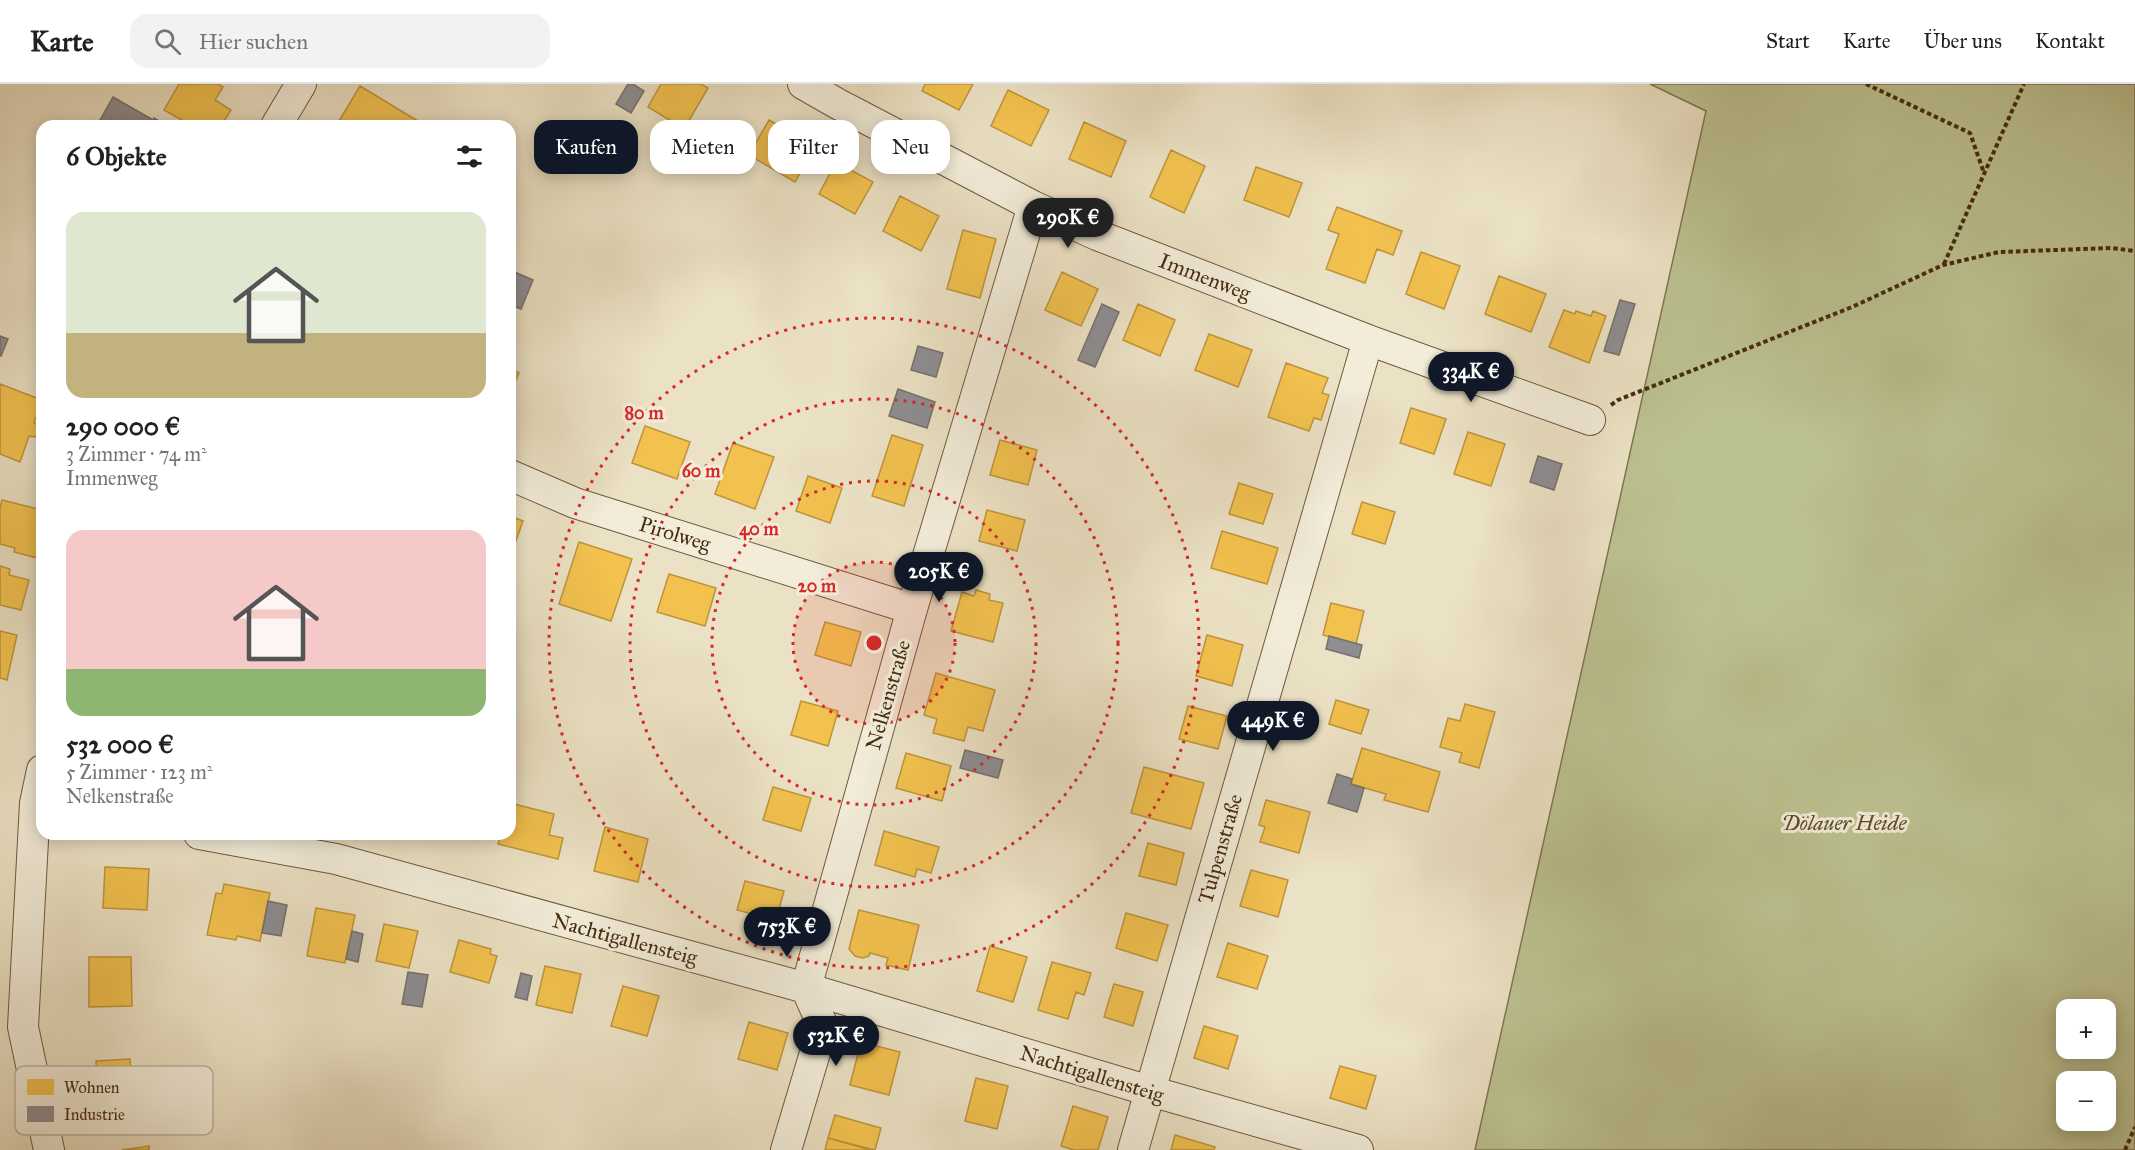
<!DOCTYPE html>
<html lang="de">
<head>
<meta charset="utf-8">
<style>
	body { margin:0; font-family:"IM FELL Great Primer",serif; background:#f2f2f2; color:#202124; height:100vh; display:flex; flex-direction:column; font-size:22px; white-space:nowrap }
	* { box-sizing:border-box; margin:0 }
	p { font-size:20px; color:#757577 }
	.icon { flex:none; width:33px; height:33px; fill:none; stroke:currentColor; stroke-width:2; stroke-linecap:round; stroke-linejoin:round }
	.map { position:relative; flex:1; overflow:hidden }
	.details { position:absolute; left:36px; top:36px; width:480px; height:720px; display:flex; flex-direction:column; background:#fff; border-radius:18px; box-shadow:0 3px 15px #0003 }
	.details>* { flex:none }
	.top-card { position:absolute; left:534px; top:36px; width:570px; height:54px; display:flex; gap:12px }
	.fabs { position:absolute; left:2056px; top:915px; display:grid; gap:12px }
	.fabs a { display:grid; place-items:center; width:60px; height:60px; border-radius:12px; background:#fff; box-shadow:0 3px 15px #0003; font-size:30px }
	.price { position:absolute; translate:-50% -51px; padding:0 14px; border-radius:21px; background:#111827; color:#fff; font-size:20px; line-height:39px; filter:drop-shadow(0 2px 3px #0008) }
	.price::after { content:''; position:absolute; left:50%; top:36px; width:18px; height:14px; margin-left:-9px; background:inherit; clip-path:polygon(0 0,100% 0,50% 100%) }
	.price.selected { background:#222; color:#fff }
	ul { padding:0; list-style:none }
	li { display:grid; align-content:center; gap:12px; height:318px; padding:0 30px }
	li span { display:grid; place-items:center; height:186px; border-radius:18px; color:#555 }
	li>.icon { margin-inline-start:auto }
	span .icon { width:108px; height:108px; fill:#fffc; stroke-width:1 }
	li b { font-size:26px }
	h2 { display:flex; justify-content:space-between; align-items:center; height:72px; padding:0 30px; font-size:26px }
	.chip { padding:0 21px; border-radius:18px; background:#fff; box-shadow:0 3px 15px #0003; font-size:21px; line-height:54px }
	.chip.selected { background:#111827; color:#fff }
	header { display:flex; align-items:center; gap:36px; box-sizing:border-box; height:84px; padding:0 30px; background:#fff; border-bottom:2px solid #e0e0e0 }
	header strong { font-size:28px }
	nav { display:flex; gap:33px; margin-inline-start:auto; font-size:21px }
	.search { width:420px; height:54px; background:#f2f2f2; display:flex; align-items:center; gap:15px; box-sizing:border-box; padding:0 21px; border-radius:18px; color:#757577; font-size:22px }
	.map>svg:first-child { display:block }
	.green { fill:#bcc190; stroke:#807650; stroke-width:1.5; fill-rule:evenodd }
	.homes { fill:#f2c14e; stroke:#be943b; stroke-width:1.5 }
	.industry { fill:#8d8d92; stroke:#77706b; stroke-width:1.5 }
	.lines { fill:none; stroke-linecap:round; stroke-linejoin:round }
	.street-casing { stroke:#6e593c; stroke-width:32 }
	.path { stroke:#452c0f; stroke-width:4; stroke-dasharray:4.5 3; stroke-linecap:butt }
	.street { stroke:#f2ecd9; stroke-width:30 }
	.ring { fill:none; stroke:#d62828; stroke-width:3; stroke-dasharray:3 6 }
	.labels { text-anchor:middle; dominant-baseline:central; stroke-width:6; stroke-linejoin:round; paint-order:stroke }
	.street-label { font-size:21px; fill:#452c0f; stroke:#f2ecd9 }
	.park-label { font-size:21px; font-style:italic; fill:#5d4a29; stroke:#f2ecd9 }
	.key { fill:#f2ecd9; stroke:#beb29c; stroke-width:1.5 }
	.key-label { font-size:16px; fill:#452c0f }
	.centre { fill:#d62828; stroke:#f2ecd9; stroke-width:3 }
	.ring-label { font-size:18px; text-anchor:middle; font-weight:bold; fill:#d62828; stroke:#f2ecd9; stroke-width:6; stroke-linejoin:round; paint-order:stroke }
</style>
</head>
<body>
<header>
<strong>Karte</strong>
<div class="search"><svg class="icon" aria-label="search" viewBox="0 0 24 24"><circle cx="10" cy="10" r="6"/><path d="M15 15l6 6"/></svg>Hier suchen</div>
<nav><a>Start</a><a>Karte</a><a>Über uns</a><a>Kontakt</a></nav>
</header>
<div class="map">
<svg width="2135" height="1066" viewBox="0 0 2135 1066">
	<rect width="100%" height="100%" fill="#ebe1c4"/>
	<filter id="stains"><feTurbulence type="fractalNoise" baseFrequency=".00333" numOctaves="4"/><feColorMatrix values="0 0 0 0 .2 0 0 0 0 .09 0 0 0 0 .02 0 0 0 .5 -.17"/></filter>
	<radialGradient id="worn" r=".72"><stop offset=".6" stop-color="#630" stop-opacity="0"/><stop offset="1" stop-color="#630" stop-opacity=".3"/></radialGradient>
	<path class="green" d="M1650 0H2135V1066H1475L1706 27ZM2067 926H2106V964H2067ZM2067 998H2106V1036H2067Z"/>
	<path class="homes" d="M179 0H218L223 3 215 16 231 26 221 42H192L164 26Z
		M661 0H701L708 4 684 45 648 23Z
		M925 0H973L959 26 922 7Z
		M360 2 423 40 422 42H336Z
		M1008 6 1049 26 1031 62 991 42Z
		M769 36 815 63 795 98 749 71Z
		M1084 38 1126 57 1111 93 1069 75Z
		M1171 66 1205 82 1184 129 1150 113Z
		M836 78 873 98 855 130 819 110Z
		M1256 83 1302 99 1289 133 1244 116Z
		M900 112 939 132 921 167 883 147Z
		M1337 123 1402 147 1393 171 1377 165 1365 199 1326 185 1339 150 1328 146Z
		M963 146 996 155 980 214 947 205Z
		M1421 168 1460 182 1444 225 1406 210Z
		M1062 188 1098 205 1081 242 1045 226Z
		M1499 192 1546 210 1531 248 1485 230Z
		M1138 220 1175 236 1160 272 1123 256Z
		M1564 226 1575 230 1576 227 1591 232 1593 227 1606 232 1589 279 1549 263Z
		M1209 250 1252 266 1238 303 1195 286Z
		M1286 279 1328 294 1322 309 1329 311 1321 336 1314 334 1309 347 1268 333Z
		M510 285 519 289 510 309Z
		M0 300 42 316 34 339 40 343V348L35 353 29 352 20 378 0 370Z
		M1411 324 1446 335 1434 370 1400 359Z
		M645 342 690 358 677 395 632 379Z
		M1468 348 1505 360 1491 402 1454 390Z
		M892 351 923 361 904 422 872 412Z
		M1000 356 1037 366 1028 401 990 391Z
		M733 359 774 373 755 425 715 410Z
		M808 392 842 404 830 439 796 427Z
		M1239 399 1273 410 1263 440 1229 430Z
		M2 416 42 426V456L37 474 14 468 15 464 0 460V424Z
		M1362 418 1395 428 1385 460 1352 450Z
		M987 426 1025 436 1017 467 979 457Z
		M510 432 523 437 512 468 510 467Z
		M1222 447 1278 464 1267 500 1211 484Z
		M579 458 632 475 611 537 559 520Z
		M0 482 10 485 9 491 29 496 21 526 0 521Z
		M669 490 716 504 705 542 657 528Z
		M976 506 990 510 989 516 1003 519 993 558 951 547 962 508 974 512Z
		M1331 519 1364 527 1356 560 1323 551Z
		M825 538 861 548 851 582 815 571Z
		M0 547 17 551 7 596 0 594Z
		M1207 551 1243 561 1232 602 1196 592Z
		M936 589 995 606 983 647 968 643 964 657 933 649 937 635 924 631Z
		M1336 616 1369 626 1361 650 1329 640Z
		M801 617 838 627 828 662 791 651Z
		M1465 620 1495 628 1479 684 1459 678 1462 669 1440 663 1448 634 1460 637Z
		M1188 622 1227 632 1218 665 1179 655Z
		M1362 664 1440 688 1428 728 1384 716 1386 710 1351 700Z
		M906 669 951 682 942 717 896 704Z
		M1144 683 1204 699 1191 745 1131 729Z
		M773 703 811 714 801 747 763 736Z
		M1266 716 1310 728 1299 769 1260 758 1265 743 1259 741Z
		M510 719 554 730 549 751 563 754 558 775 498 760 501 750H510Z
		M605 743 648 755 638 798 594 787Z
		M884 747 939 763 931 789 917 785 915 793 875 781Z
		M1148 759 1184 769 1176 801 1139 792Z
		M105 783 149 785 147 826 103 824Z
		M1251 786 1288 796 1278 833 1240 822Z
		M745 797 784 807 776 836 737 826Z
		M224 800 270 809 260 857 237 852 236 856 207 851 216 809 222 810Z
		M316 824 355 831 345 879 307 872Z
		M859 826 919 841 908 886 886 881 888 874 870 869 869 872 863 874 855 872 849 865Z
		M1126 829 1168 841 1157 877 1116 864Z
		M384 840 418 847 409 884 376 877Z
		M459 856 491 865 490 870 497 872 489 899 450 888Z
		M1228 859 1268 872 1257 905 1217 893Z
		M990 862 1027 873 1013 918 977 907Z
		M89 873H131L132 922 89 923Z
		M1052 878 1091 889 1084 911 1076 908 1068 935 1038 926Z
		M545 882 581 890 572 929 536 921Z
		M1114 900 1143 908 1133 942 1104 933Z
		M623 902 659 912 647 952 611 942Z
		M749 938 788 949 777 986 738 975Z
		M1204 942 1238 952 1228 985 1194 974Z
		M861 958 900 968 889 1011 850 1001Z
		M130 975 133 1014 98 1016 96 977Z
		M1340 982 1376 992 1366 1025 1330 1014Z
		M976 994 1008 1002 997 1045 965 1037Z
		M1073 1022 1108 1033 1098 1066H1074L1061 1062Z
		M835 1031 881 1044 875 1066 828 1054Z
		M1175 1051 1215 1063 1214 1066H1171Z
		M828 1054 870 1066H825Z
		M149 1062V1066H122Z"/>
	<path class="industry" d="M628 0H633L644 7 631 29 616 20Z
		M113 13 153 36 154 34 168 42H106L99 38Z
		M510 186 533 196 521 225 510 221Z
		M1620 216 1635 220 1619 271 1604 267Z
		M1102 220 1119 228 1095 283 1078 276Z
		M0 252 8 255 1 272 0 271Z
		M918 262 943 269 936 293 911 286Z
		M898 305 935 318 927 344 889 332Z
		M1538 372 1562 380 1554 406 1530 398Z
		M1329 552 1362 561 1359 574 1326 565Z
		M965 666 1003 676 998 694 960 684Z
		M1337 690 1352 695 1351 700 1364 704 1357 728 1328 719Z
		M268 817 287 821 281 852 262 849Z
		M352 847 363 850 358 878 346 875Z
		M408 888 428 891 422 923 402 920Z
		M521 889 532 892 527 916 515 913Z"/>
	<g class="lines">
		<g class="street-casing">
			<path id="street" d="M803 0 838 20 1033 122 1097 151 1368 256 1590 336
				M276 42 301 0
				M510 391 575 419 912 525
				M42 686 35 719 23 943 49 1066
				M199 750 336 775 806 904 1150 1007 1358 1066
				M786 1066 823 942 806 904 912 525 1033 122
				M1133 1066 1368 256"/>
		</g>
		<path class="path" d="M1866 0 1970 49 1984 89
			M1944 180 2024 0
			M1611 321 1618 316 1852 223 1943 181 1999 168 2112 164 2135 167
			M2125 1066 2135 1043"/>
		<use href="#street" class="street"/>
	</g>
	<circle cx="874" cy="559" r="81" fill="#d62828" fill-opacity=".12"/>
	<g class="ring">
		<circle cx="874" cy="559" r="81"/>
		<circle cx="874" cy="559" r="162"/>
		<circle cx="874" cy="559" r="244"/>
		<circle cx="874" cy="559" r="325"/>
	</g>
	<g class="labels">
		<g class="street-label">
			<text transform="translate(1205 193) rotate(21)">Immenweg</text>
			<text transform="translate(675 450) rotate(17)">Pirolweg</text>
			<text transform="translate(888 611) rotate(-74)">Nelkenstraße</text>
			<text transform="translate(1220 765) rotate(-74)">Tulpenstraße</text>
			<text transform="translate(625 855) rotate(15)">Nachtigallensteig</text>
			<text transform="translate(1092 990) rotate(17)">Nachtigallensteig</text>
		</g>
		<g class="park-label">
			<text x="1844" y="739">Dölauer Heide</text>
		</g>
	</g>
	<rect x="15" y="982" width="198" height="69" rx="9" class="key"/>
	<rect x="27" y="995" width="27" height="16" fill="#f2c14e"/>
	<rect x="27" y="1022" width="27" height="16" fill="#8d8d92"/>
	<g class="key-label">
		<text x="64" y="1009">Wohnen</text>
		<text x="64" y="1036">Industrie</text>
	</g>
	<circle cx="874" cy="559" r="9" class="centre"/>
	<g class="ring-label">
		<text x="644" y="335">80 m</text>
		<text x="701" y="393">60 m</text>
		<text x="759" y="451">40 m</text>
		<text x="817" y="508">20 m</text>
	</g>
	<rect width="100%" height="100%" filter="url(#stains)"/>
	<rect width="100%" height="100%" fill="url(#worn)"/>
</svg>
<div class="fabs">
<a>+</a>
<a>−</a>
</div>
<b class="price selected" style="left:1068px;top:165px">290K €</b>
<b class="price" style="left:1471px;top:319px">334K €</b>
<b class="price" style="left:939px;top:519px">205K €</b>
<b class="price" style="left:1273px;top:668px">449K €</b>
<b class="price" style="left:787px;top:874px">753K €</b>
<b class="price" style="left:836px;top:983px">532K €</b>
<div class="top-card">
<a class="chip selected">Kaufen</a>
<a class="chip">Mieten</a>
<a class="chip">Filter</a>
<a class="chip">Neu</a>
</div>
<section class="details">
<h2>6 Objekte<svg class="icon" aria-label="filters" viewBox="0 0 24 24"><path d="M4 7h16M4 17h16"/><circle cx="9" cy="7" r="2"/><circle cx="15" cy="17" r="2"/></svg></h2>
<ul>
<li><span style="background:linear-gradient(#dfe7d0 65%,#c2b280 0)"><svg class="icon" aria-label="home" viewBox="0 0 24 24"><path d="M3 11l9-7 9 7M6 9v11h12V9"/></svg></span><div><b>290 000 €</b><p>3 Zimmer · 74 m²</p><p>Immenweg</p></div></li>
<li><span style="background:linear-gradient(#f6c9c9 75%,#8fb573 0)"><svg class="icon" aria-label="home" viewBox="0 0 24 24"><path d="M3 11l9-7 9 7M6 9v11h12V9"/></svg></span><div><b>532 000 €</b><p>5 Zimmer · 123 m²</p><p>Nelkenstraße</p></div></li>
</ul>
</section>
</div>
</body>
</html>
